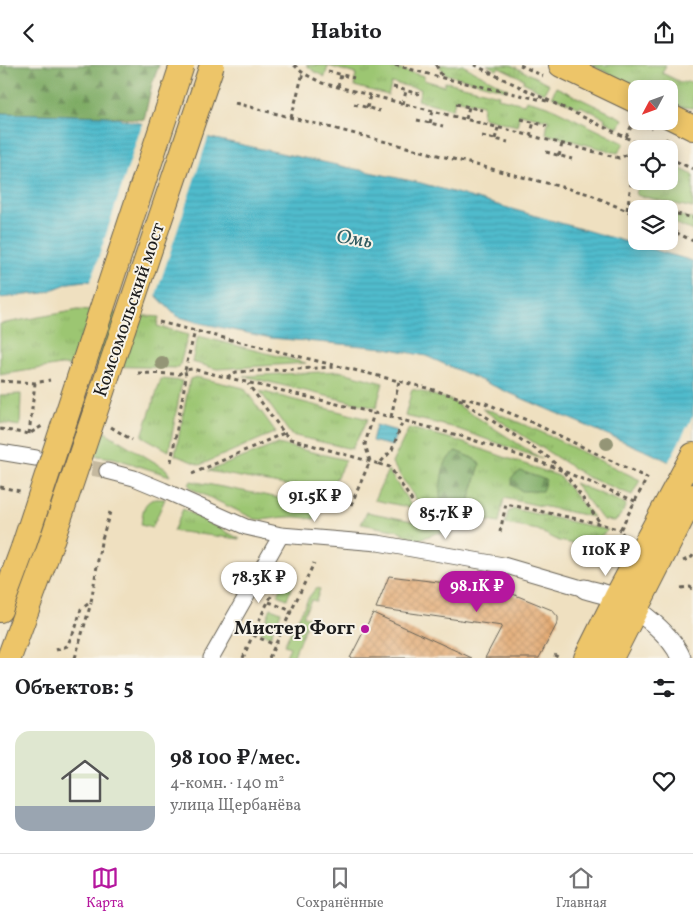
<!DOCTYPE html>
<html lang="ru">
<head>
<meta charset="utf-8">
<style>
	body { margin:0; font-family:Vollkorn,serif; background:#f6f6f6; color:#202124; height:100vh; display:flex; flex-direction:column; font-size:19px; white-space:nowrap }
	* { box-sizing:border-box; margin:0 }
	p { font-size:16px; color:#757577 }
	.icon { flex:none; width:28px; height:28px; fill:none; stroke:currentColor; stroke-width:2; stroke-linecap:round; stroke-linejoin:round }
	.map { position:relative; height:593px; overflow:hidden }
	.side { display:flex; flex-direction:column; background:#fff; flex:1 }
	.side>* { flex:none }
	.needle { width:32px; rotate:229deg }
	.controls { position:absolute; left:628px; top:15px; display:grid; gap:10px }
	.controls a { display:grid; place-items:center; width:50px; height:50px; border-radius:10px; background:#fff; box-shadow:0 2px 12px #0003; font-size:25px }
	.price { position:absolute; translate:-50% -42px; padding:0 11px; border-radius:18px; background:#fff; color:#222; font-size:16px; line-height:32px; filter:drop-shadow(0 1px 2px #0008) }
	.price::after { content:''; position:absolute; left:50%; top:30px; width:15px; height:11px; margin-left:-8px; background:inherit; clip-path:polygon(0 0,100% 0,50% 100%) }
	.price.current { background:#b5179e; color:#fff }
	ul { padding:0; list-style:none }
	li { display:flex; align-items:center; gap:15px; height:125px; padding:0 15px }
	li span { display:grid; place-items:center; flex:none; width:140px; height:100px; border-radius:15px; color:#555 }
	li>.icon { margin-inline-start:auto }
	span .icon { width:60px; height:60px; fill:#fffc; stroke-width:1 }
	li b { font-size:21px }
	h2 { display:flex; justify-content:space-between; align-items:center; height:60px; padding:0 15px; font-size:21px }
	header { display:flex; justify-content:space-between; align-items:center; height:65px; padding:0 15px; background:#fff; font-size:22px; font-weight:700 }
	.tab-bar { display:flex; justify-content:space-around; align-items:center; height:70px; border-top:1px solid #e0e0e0; background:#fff; font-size:14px; color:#757577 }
	.tab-bar a { display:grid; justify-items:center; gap:2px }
	.tab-bar .current { color:#b5179e }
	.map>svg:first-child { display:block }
	.grass { fill:url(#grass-tufts); stroke:#5c7147; fill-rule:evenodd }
	.forest { fill:url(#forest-firs); stroke:#4c6440 }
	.water { fill:url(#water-rules); stroke:#366c74 }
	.pier { fill:#efe0c0 }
	.building { fill:url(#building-cross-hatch) }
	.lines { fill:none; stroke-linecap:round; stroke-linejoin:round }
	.minor-tunnel { stroke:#c5b99f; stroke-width:15; stroke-dasharray:15 8; stroke-linecap:butt }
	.minor-casing { stroke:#666155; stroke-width:17 }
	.tertiary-casing { stroke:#666155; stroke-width:21 }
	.primary-casing { stroke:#666155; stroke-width:26 }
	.path { stroke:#666155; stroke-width:3; stroke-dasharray:4 4; stroke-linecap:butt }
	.minor { stroke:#fff; stroke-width:15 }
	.tertiary { stroke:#fff; stroke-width:19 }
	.primary { stroke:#edc569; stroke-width:24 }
	.primary-bridge-casing { stroke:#666155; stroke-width:26; stroke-linecap:butt }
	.primary-bridge { stroke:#edc569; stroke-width:24 }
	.tree { fill:#949576 }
	.poi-dot { fill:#b5179e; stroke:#f7f3e8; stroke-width:2 }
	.labels { text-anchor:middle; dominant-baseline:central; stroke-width:4; stroke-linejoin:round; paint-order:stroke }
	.street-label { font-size:19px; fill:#1c1c1c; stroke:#f7f3e8 }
	.poi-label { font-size:19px; font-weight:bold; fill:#1c1c1c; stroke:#f7f3e8; text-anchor:end }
	.water-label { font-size:20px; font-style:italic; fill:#315c62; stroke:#f7f3e8 }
</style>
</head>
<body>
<header><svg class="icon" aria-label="back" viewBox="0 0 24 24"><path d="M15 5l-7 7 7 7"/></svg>Habito<svg class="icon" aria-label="share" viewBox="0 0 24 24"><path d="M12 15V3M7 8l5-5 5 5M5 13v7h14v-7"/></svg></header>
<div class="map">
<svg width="693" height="593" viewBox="0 0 693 593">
	<defs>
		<pattern id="grass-tufts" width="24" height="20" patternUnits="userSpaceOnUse" patternTransform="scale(1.25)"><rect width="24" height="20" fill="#9cc672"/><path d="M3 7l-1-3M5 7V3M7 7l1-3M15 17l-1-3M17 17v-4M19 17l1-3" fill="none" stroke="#86aa62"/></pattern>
		<pattern id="forest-firs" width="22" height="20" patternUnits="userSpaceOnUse" patternTransform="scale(1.25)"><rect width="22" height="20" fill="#7dab64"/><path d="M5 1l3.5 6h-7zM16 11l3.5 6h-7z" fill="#668a52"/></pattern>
		<pattern id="water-rules" width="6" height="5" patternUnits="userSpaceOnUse" patternTransform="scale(1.25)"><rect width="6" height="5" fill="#50bbcc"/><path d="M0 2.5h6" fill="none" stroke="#45a0af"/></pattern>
		<pattern id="building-cross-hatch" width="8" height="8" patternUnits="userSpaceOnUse" patternTransform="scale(1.25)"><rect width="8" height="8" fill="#e2a972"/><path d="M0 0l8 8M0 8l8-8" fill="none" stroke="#c19162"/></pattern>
	</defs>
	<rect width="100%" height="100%" fill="#f7f3e8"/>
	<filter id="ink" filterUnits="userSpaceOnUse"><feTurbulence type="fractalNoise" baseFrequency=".02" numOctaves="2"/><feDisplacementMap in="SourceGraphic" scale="10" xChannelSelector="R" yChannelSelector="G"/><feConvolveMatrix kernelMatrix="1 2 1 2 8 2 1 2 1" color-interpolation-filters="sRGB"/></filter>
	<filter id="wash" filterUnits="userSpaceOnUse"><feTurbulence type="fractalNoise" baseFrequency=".0096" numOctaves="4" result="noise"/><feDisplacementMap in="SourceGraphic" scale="20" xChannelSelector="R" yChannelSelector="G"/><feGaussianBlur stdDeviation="1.12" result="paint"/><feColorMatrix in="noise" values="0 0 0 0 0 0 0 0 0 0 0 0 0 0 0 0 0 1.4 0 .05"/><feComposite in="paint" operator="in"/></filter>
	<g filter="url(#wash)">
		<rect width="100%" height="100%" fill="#efe0c0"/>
		<path class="grass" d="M306 0 374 1 383 0 424 11V15L444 21 445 17 451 18 499 30 498 33 524 39 526 35 548 41 624 78 618 88 546 69 548 55 520 49 517 61 482 52 483 40 455 34 453 44 418 35 421 24 392 18 388 30 354 21 356 9 328 1 325 12 315 7Z
			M439 0H462L508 24 506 25 445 9Z
			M487 0H511L549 19 544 28 523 17 524 14 499 2 497 5Z
			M591 0H666L662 8 680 17H693V43L681 42 669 36V24H640Z
			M556 22 623 54 619 63 604 56 605 53 580 41 579 43 552 31Z
			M669 98 693 110V143L636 130 639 116H669Z
			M669 148 693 154V166L669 156Z
			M78 245 159 252 157 261 188 270 179 303 61 300 0 310V259Z
			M198 271 306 298 217 304 192 297Z
			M339 306 383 318 376 343 244 311Z
			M196 312 244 323 276 367 200 400 175 390 190 314Z
			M161 314 182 316 169 386 142 371Z
			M412 324 450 335 542 394 452 362 405 351Z
			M260 326 368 354 352 384 291 370Z
			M21 329 20 361 0 358V330Z
			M482 344 492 346 541 367 640 415 632 430 587 412Z
			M409 363 452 374 559 411 593 452 504 433 499 458 423 445 392 398ZM456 386 472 393 480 399 468 440 443 405 448 394Z
			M100 364 166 404 170 411 114 393 91 390Z
			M278 379 346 395 328 428 208 406Z
			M388 405 413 443 374 435Z
			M191 416 321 441 314 454C305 453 297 451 288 452 277 452 266 456 255 454L192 424 189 420Z
			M574 418 626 439 622 449 615 456 603 455Z
			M155 434H165L152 463 141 460C143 448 142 437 155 434Z
			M183 444 240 474 173 466Z
			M514 444 608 465 596 475 580 480 559 476 538 465 505 459 508 447Z
			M367 447 452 464 451 469 437 468 420 474H414L399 466 361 459Z
			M288 507 297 511 287 534 278 530Z
			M316 523 320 524 316 536 311 535 303 551 309 552 293 593H285L290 582 284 580 309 532Z
			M271 543 281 547 270 572 261 567Z"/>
		<path class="forest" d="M0 0H159L152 19 144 55 107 51 0 48Z
			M456 386 472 393 480 399 468 440C444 452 437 439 441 417 442 409 443 401 448 394 450 391 453 388 456 386Z
			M521 406 546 415 542 426H522L512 420V412Z"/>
		<path class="water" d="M0 48 107 51 421 118 693 196V408L653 389 521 333 426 291 386 283 271 273 200 258 176 251 149 223 86 216 69 218 44 228 0 233Z
			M376 360 397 366 392 381 372 376Z"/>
		<path class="pier" d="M143 56 209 70 155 233 148 225 90 219Z
			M693 351V410L668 398Z"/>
		<g id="blocks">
			<path class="building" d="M389 511 503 525 552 545 558 552V557L539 593H485L502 561 376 543Z
				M373 548 472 593H350Z"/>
		</g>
	</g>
	<g filter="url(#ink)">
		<use href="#blocks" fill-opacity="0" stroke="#666155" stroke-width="1"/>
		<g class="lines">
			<path class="minor-tunnel" d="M69 399 107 406"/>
			<g class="minor-casing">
				<path id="minor" d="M0 387 36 393
					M107 406 134 413 163 425 246 462 281 470 378 478 503 500 585 524
					M211 593 281 470"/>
			</g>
			<g class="tertiary-casing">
				<path id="tertiary" d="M585 524C595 527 606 529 615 533 638 543 672 570 681 593"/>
			</g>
			<g class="primary-casing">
				<path id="primary" d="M561 0 636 36
					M669 51 693 63
					M0 545 23 483
					M9 593 47 490
					M586 593 616 533 693 390
					M611 593 693 431"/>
			</g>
			<path class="path" d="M294 0 303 8 322 18 619 93 636 86
				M395 0 443 13 547 36
				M436 0 443 13
				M474 0 650 84
				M520 0 543 11
				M328 6 354 13
				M338 22 341 10
				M393 22 419 29
				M235 38 589 129 636 150
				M354 39 380 46
				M403 39 406 26
				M456 39 482 45
				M367 43 370 30
				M291 53 303 8
				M466 54 469 42
				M521 54 547 61
				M417 55 443 61
				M637 57 652 64
				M430 58 433 46
				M482 71 508 77
				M530 71 534 57
				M626 72 634 56
				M495 74 498 63
				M662 84 668 72
				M546 87 572 94
				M559 91 562 79
				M669 93 693 104
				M629 137 656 144
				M627 145 634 100 636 96
				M669 147 693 153
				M669 164 693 176
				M159 257 427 323 457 332 485 338 527 355 647 413 620 465 625 472
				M138 308 179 309 185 305 195 266
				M227 312 236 307 337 302
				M0 316 35 318 50 315
				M459 334 549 393 564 407 601 459
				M391 352 399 316
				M111 362 132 375
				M0 364 29 369 42 361
				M284 368 290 374 379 399 392 385 403 355
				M29 369 35 318
				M171 397 186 312 185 305 192 304 391 352 461 371 551 401 635 436
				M379 399 390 402 425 456
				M192 409 284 368 248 319
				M0 422 20 426
				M351 440 370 396 365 379 374 348
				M500 467 506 439 601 459 620 465
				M593 491 598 499
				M683 496 692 492 693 490
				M681 523 690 522 693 524
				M269 537 292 546
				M253 570 275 580
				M56 585 67 581 76 562 81 544 91 537 101 477 110 447
				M554 590 560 593
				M75 593 91 538
				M243 593C252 572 275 512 294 503
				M269 593 314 498"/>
			<use href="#minor" class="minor"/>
			<use href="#tertiary" class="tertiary"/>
			<use href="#primary" class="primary"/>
			<g class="primary-bridge-casing">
				<path id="primary-bridge" d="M23 483 182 0
					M47 490 212 0"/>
			</g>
			<use href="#primary-bridge" class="primary-bridge"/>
		</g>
		<g class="tree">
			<circle cx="162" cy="298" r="7"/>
			<circle cx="607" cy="378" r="7"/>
		</g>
	</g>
	<circle class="poi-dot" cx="365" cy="564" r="5"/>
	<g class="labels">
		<g class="street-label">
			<text transform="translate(130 245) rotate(-71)">Комсомольский мост</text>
		</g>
		<g class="poi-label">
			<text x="355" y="564">Мистер Фогг</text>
		</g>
		<g class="water-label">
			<text transform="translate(354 175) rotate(9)">Омь</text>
		</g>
	</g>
</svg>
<div class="controls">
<a><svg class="needle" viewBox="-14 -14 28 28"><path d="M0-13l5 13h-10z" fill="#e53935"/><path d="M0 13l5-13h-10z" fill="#757577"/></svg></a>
<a><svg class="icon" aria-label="locate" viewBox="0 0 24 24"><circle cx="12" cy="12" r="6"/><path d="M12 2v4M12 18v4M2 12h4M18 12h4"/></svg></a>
<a><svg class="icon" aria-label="layers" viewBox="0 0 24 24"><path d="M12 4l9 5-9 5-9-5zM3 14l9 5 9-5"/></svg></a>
</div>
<b class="price" style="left:315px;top:458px">91.5K ₽</b>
<b class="price" style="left:446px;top:475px">85.7K ₽</b>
<b class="price" style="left:606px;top:512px">110K ₽</b>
<b class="price" style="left:259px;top:539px">78.3K ₽</b>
<b class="price current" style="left:477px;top:548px">98.1K ₽</b>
</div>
<section class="side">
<h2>Объектов: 5<svg class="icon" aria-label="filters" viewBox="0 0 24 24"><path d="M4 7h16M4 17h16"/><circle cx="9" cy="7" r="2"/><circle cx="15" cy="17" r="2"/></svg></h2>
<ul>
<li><span style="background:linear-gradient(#dfe7d0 75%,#9aa5b1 0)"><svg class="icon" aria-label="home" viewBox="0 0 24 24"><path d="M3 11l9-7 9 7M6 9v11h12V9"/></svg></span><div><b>98 100 ₽/мес.</b><p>4-комн. · 140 m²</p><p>улица Щербанёва</p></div><svg class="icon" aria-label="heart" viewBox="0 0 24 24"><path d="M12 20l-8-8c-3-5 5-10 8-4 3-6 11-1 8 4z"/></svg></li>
</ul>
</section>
<nav class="tab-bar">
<a class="current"><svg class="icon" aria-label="map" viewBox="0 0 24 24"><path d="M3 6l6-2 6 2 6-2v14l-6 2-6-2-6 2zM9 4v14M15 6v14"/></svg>Карта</a>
<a><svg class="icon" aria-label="saved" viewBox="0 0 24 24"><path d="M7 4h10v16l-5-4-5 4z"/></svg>Сохранённые</a>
<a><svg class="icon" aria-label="home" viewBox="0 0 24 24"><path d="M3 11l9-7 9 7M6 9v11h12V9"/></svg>Главная</a>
</nav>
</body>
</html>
